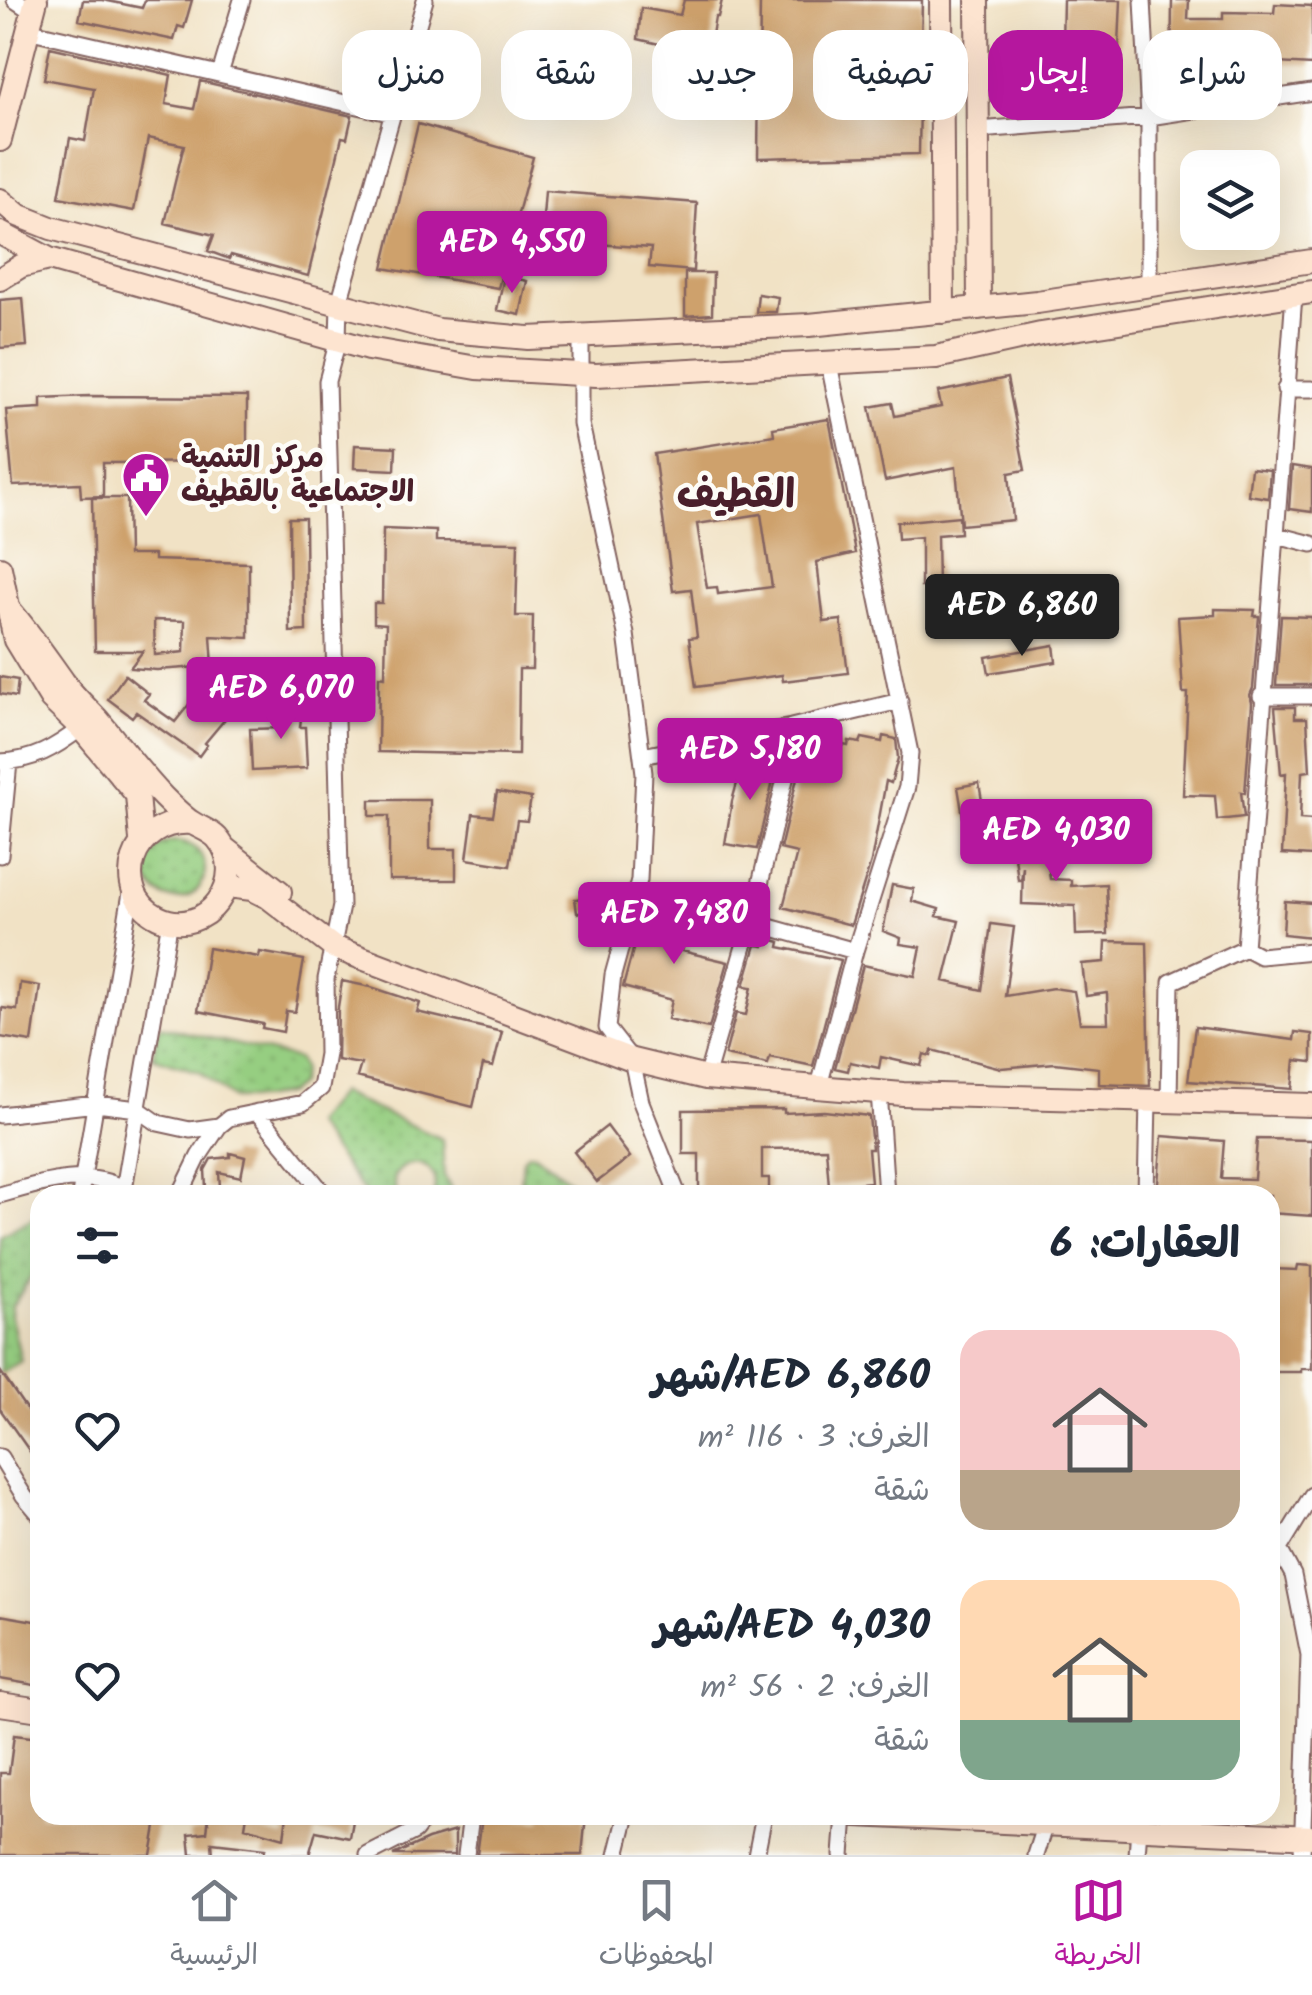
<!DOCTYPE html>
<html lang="ar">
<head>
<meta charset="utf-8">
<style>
	body { margin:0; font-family:Kalam,"Playpen Sans Arabic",sans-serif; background:#f6f6f7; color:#1f2937; direction:rtl; height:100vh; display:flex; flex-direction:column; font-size:38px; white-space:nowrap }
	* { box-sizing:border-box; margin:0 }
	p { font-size:32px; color:#747a83 }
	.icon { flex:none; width:55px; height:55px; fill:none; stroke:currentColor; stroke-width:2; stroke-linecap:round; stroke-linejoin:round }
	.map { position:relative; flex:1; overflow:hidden; direction:ltr }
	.side { position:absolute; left:30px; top:1185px; width:1250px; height:640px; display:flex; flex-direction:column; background:#fff; border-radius:30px; box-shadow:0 10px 40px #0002; direction:rtl }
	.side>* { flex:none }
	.guide { position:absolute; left:30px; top:30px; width:1252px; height:90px; direction:rtl; display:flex; gap:20px }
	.buttons { position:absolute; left:1180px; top:150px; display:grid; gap:20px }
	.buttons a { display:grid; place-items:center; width:100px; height:100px; border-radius:20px; background:#fff; box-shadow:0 10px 40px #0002; font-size:50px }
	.price { position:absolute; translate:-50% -85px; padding:0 22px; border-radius:10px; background:#b5179e; color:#fff; font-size:32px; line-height:65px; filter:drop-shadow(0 2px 5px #0008) }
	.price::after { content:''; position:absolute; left:50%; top:60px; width:30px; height:22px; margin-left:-15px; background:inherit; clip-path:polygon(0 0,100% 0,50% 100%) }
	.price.current { background:#222; color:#fff }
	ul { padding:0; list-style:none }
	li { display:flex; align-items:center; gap:30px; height:250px; padding:0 40px }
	li span { display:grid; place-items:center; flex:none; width:280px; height:200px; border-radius:30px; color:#555 }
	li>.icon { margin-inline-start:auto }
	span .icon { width:120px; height:120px; fill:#fffc; stroke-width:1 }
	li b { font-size:42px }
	h2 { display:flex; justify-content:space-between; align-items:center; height:120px; padding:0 40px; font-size:42px }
	.pill { padding:0 35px; border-radius:30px; background:#fff; box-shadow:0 10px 40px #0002; font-size:35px; line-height:90px }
	.pill.current { background:#b5179e; color:#fff }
	.menu { display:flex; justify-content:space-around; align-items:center; height:140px; border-top:2px solid #e0e1e3; background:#fff; font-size:28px; color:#747a83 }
	.menu a { display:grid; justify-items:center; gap:5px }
	.menu .current { color:#b5179e }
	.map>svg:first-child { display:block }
	.grass { fill:url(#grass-dots); stroke:#707656; stroke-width:2.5 }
	.building { fill:#cea16c; fill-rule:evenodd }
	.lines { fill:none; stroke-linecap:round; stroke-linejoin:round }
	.street-casing { stroke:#846361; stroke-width:19 }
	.secondary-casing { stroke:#846361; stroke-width:26 }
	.street { stroke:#fff; stroke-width:15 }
	.secondary { stroke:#fde4d0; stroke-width:22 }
	.labels { text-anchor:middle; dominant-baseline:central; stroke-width:9; stroke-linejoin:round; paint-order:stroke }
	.poi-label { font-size:30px; font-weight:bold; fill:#4a1f2b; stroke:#fdfcf7; text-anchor:start }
	.district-label { font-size:40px; font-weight:bold; fill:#4a1f2b; stroke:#fdfcf7 }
</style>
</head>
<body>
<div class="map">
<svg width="1312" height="1855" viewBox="0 0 1312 1855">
	<defs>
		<pattern id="grass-dots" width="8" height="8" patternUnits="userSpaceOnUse" patternTransform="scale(2.5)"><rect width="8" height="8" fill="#96ce81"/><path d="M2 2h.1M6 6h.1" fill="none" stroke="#83b070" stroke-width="1.8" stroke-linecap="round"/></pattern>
	</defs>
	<rect width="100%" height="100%" fill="#fdfcf7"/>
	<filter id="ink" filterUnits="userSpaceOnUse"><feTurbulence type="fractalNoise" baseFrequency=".01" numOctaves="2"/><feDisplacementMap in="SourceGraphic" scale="20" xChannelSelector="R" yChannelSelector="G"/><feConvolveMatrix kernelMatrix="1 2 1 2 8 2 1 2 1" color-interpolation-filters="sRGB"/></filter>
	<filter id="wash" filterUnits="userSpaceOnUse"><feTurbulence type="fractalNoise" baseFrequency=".0048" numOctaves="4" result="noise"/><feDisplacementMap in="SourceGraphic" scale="40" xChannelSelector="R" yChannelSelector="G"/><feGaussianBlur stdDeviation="2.25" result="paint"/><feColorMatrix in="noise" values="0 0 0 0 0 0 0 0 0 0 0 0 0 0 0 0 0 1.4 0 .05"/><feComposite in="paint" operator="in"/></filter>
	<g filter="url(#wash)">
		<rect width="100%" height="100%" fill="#f1e2c5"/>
		<path class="grass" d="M147 870a29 29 0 1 1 58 0a29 29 0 1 1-58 0Z
			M160 1026 298 1059 302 1069 299 1084 288 1093 261 1099H233L199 1072 152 1057Z
			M339 1093 442 1139 444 1176 451 1189 444 1195H433C443 1166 410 1151 394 1177L396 1195H366L313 1124Z
			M528 1153 535 1154 588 1195H520L523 1160Z
			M40 1214V1264L12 1306 11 1316 21 1361 0 1374V1236Z"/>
		<g id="blocks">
			<path class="building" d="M83 0H103L142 8 145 0H192L184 28 178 26 174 40 79 20Z
				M684 0H722L718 17H715L702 96 666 92 672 47 638 39 641 8 680 15Z
				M760 0H922L919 154 758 158Z
				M1063 0H1121L1119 46 1062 44Z
				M1172 0H1189L1188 19H1223V12L1274 13 1275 4 1312 6V65L1257 62V76L1210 75V83H1171Z
				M426 38 455 44 446 86 417 80Z
				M50 47 171 75 166 104 194 109 200 81 352 116 347 138 342 137 308 276 231 255 229 259 208 251 214 235 165 223 184 145 148 138 134 211 59 197 70 138 85 141 94 88 44 79Z
				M418 124 533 157 498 288 383 268Z
				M545 191 697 203 693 271 649 267 651 248 584 243 582 260 540 257Z
				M685 273H713L712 314 685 316Z
				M504 276 527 281 520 315 497 310Z
				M758 294 778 297 776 312H756Z
				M23 298 27 346 0 348V300Z
				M1007 378 1025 470 1009 473 1013 520 961 525 956 467 885 481 870 407 892 403 895 416 941 407 938 392Z
				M89 396 247 397V462L103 463V496L81 497 80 483 13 486 6 410 41 408V398Z
				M829 419 855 553 817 562 824 622 841 620 848 673 783 681 782 675 696 687 689 638 697 637 691 589 673 591 654 454 774 435 773 428ZM761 514 772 587 718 594 717 587 707 588 697 524Z
				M355 445 396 447 395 470 354 468Z
				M1292 466 1312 469V512L1289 509Z
				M1251 468 1270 470 1268 498 1248 495Z
				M92 498H127L128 555H154V560L249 563V638L211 636 213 666 157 670 130 668 143 651H95ZM154 620 185 621 184 652 155 655Z
				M959 516 960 533 937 535 938 587H921V537L898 539 897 522Z
				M289 518H305L306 631 290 632Z
				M383 529 436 531V541L518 542 516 616H533L532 669H519L518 755 378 752 379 676 385 677 386 624 374 623V603H382Z
				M1215 609 1255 610 1254 616H1259L1253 688 1250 695 1252 703 1245 793 1241 792 1244 817 1217 820 1215 796 1183 795 1188 693H1183L1178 617 1215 615Z
				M1281 616 1312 617V685H1276Z
				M1054 645 1056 662 989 673 986 657Z
				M125 675 149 694 144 700 175 722 206 683 235 707 205 743 207 745 199 756 136 712 132 717 108 699Z
				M0 677 18 680 16 697 0 694Z
				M289 692 304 693 300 727H305L307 768 252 771 250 729 285 728Z
				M1275 707H1295V718H1307L1310 771 1302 772 1300 819 1312 820V856L1282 854 1286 773 1281 774Z
				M883 736 896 739 898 758 891 783 886 781 871 862 851 925 783 907 797 853 780 849 799 770 804 772 811 738 848 746 849 741 860 743 862 738 882 742Z
				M745 755 777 764 757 849 725 844 732 801Z
				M979 783 984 813 963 817 958 787Z
				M497 792 531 798 527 821 517 820 510 866 467 859 473 814 493 816Z
				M370 800H430V849H456V880H389V816H370Z
				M1018 813 1032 816 1028 840 1045 837 1050 879 1071 880V886L1106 884 1108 934 1076 935 1075 906 1022 904 1023 867 1021 880H1018L1013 842Z
				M892 885 914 889 912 901 939 909 937 916 959 921 944 981 982 990 991 924 1014 927 1005 996 1053 988 1074 991 1080 1023H1108L1107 993 1086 996 1082 964 1105 962 1106 941 1147 942 1150 1086 1099 1084V1068L1055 1063 1001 1068 932 1050 931 1056 924 1054 921 1066 881 1057 879 1068 850 1062 848 1071 835 1068 863 965 915 976 921 947 900 944 901 938 883 931Z
				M593 897 594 912 577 913 575 899Z
				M1285 901 1312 903V937L1283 934Z
				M645 905 676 913 678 905 693 909 682 951 728 962 709 1028 668 1019 672 1000 623 987Z
				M766 938 780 942 779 947 841 960 813 1066 770 1057 768 1064 725 1055 736 1013 746 1015 752 987 744 986 756 945 764 946Z
				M208 948 259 957 260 952 304 960 295 1012 286 1011 283 1032 262 1028 263 1024 198 1011Z
				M342 981 371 987 420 1003 417 1012 502 1032 493 1067 483 1065 473 1107 357 1077 361 1064 337 1060 338 1007Z
				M20 983 40 986 32 1042 0 1037 2 1008 17 1010Z
				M1195 1027 1294 1040 1295 1032 1312 1034V1062L1295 1060 1292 1089 1188 1081Z
				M784 1109V1113L824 1111 869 1116 872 1149H868L871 1182 829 1186 826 1148 762 1149V1178H769V1195H699V1154H683V1110Z
				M607 1126 630 1157 597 1182 574 1152Z
				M1162 1136 1224 1141 1221 1178 1254 1179 1257 1139 1312 1140V1216L1270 1213V1195H1157Z
				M230 1153 245 1157 241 1177 219 1172 220 1187 206 1188 205 1170 211 1159 230 1157Z
				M1298 1265 1312 1266V1369H1301V1372H1270L1273 1269 1297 1270Z
				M0 1371 40 1429V1466L0 1409Z
				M0 1615 40 1622V1686L0 1679Z
				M14 1735 40 1738V1815H158L151 1855H0V1773H9Z
				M209 1815H247L245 1827 284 1838 287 1815H354L350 1838 316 1831 309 1855H263L265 1849 212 1843 213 1855H191L189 1834 207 1832Z
				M486 1815 541 1820V1815H586L582 1855H477L482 1817Z
				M455 1831V1855H393L428 1839Z"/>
		</g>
	</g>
	<g filter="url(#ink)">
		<use href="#blocks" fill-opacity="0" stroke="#846361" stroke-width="2.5"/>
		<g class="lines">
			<g class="street-casing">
				<path id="street" d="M15 0 33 12
					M1143 0 1149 117V286
					M27 30 393 114
					M220 74 242 0
					M978 130 1149 117 1312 92
					M1294 295 1245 948 1260 956 1312 951
					M581 335V424L626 634 644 773 639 880 613 975 607 1028 632 1060 641 1102 678 1195
					M1285 389H1312
					M1277 535 1312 544
					M1261 696H1312
					M642 756 791 727 900 701
					M0 762C33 761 55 748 81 728
					M0 855 9 762
					M751 922 855 951
					M706 1078 751 922 791 754V727
					M819 1086 855 951 907 787 910 753 829 364
					M879 1091 886 1195
					M1169 1101 1171 982 1245 948
					M257 1112 325 1195
					M0 1115 96 1104 138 1109 158 1123 190 1130 219 1126
					M0 1195C40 1183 93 1166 130 1193
					M80 1195 132 887
					M123 1195 170 920
					M180 1195 199 1156 219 1126 229 1118 303 1103 321 1088 327 1054 326 979 341 906 327 381 338 340 339 303 425 0
					M1146 1195 1148 1100
					M0 1457 24 1496 40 1515
					M1270 1540 1279 1549 1293 1575 1309 1655 1302 1855
					M1279 1549 1312 1495
					M368 1855 415 1831 427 1815
					M466 1855 471 1815
					M617 1855 627 1815
					M756 1855 764 1815
					M842 1855 845 1815
					M1036 1855 1046 1824
					M1137 1855 1139 1828"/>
			</g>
			<g class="secondary-casing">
				<path id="secondary" d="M941 0 943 312
					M977 0 979 308
					M0 140 36 0
					M0 200 18 215 51 228 438 330 528 338 809 325 1037 302 1312 261
					M0 233 49 259 368 349 477 368 596 375 936 357 1041 334 1312 292
					M0 279 21 266 49 259
					M0 568 15 640 51 699 81 728 137 795 141 840
					M8 608C29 632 45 656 63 681 73 696 87 708 99 721 120 746 140 773 163 797 171 805 182 816 191 822 200 828 209 830 217 838 251 877 206 941 158 917 109 892 131 818 192 823
					M224 848 280 892
					M228 886 252 889 268 897 333 947 632 1060 706 1078 903 1094 1312 1105
					M0 1704 40 1710
					M856 1815 1312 1837"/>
			</g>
			<use href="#street" class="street"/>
			<use href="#secondary" class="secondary"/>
		</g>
	</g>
	<defs>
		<g id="civic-pin" transform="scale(2.5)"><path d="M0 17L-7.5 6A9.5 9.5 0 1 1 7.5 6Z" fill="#b5179e" stroke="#fdfcf7"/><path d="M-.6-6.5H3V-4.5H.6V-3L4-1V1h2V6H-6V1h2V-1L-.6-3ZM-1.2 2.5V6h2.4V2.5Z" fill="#fff"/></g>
	</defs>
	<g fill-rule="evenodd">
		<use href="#civic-pin" x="146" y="476"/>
	</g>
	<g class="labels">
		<g class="poi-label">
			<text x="181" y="459">مركز التنمية<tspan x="181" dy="34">الاجتماعية بالقطيف</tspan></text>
		</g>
		<g class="district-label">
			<text x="736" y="496">القطيف</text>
		</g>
	</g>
</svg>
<div class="buttons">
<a><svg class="icon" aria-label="layers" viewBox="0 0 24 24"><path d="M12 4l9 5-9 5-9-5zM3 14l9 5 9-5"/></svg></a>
</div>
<b class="price" style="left:512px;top:296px">AED 4,550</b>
<b class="price current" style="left:1022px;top:659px">AED 6,860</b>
<b class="price" style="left:281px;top:742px">AED 6,070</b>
<b class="price" style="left:750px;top:803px">AED 5,180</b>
<b class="price" style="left:1056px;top:884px">AED 4,030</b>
<b class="price" style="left:674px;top:967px">AED 7,480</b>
<div class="guide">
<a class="pill">شراء</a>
<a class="pill current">إيجار</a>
<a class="pill">تصفية</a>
<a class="pill">جديد</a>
<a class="pill">شقة</a>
<a class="pill">منزل</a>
</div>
<section class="side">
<h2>العقارات: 6<svg class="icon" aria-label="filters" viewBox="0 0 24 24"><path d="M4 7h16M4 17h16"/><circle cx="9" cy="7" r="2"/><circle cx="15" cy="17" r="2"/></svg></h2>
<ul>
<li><span style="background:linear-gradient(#f6c9c9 70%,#b9a48a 0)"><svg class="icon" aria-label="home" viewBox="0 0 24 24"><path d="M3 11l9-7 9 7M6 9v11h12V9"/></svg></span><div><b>AED 6,860/شهر</b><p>الغرف: 3 · 116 m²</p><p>شقة</p></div><svg class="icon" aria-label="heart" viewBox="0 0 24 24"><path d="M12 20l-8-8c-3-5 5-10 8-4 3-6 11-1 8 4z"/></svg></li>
<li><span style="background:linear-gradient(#ffd9b3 70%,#7fa58c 0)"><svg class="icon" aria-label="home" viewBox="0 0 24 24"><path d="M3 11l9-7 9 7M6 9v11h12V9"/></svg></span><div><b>AED 4,030/شهر</b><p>الغرف: 2 · 56 m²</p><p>شقة</p></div><svg class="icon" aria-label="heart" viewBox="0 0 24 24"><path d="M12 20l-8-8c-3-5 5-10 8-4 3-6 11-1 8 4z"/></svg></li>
</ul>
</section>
</div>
<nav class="menu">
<a class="current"><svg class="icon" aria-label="map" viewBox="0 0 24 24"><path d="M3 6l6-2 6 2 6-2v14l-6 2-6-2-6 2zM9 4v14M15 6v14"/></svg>الخريطة</a>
<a><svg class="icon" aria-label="saved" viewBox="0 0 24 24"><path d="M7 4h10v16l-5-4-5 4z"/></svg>المحفوظات</a>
<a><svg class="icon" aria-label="home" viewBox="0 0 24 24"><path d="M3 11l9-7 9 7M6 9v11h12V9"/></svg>الرئيسية</a>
</nav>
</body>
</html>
